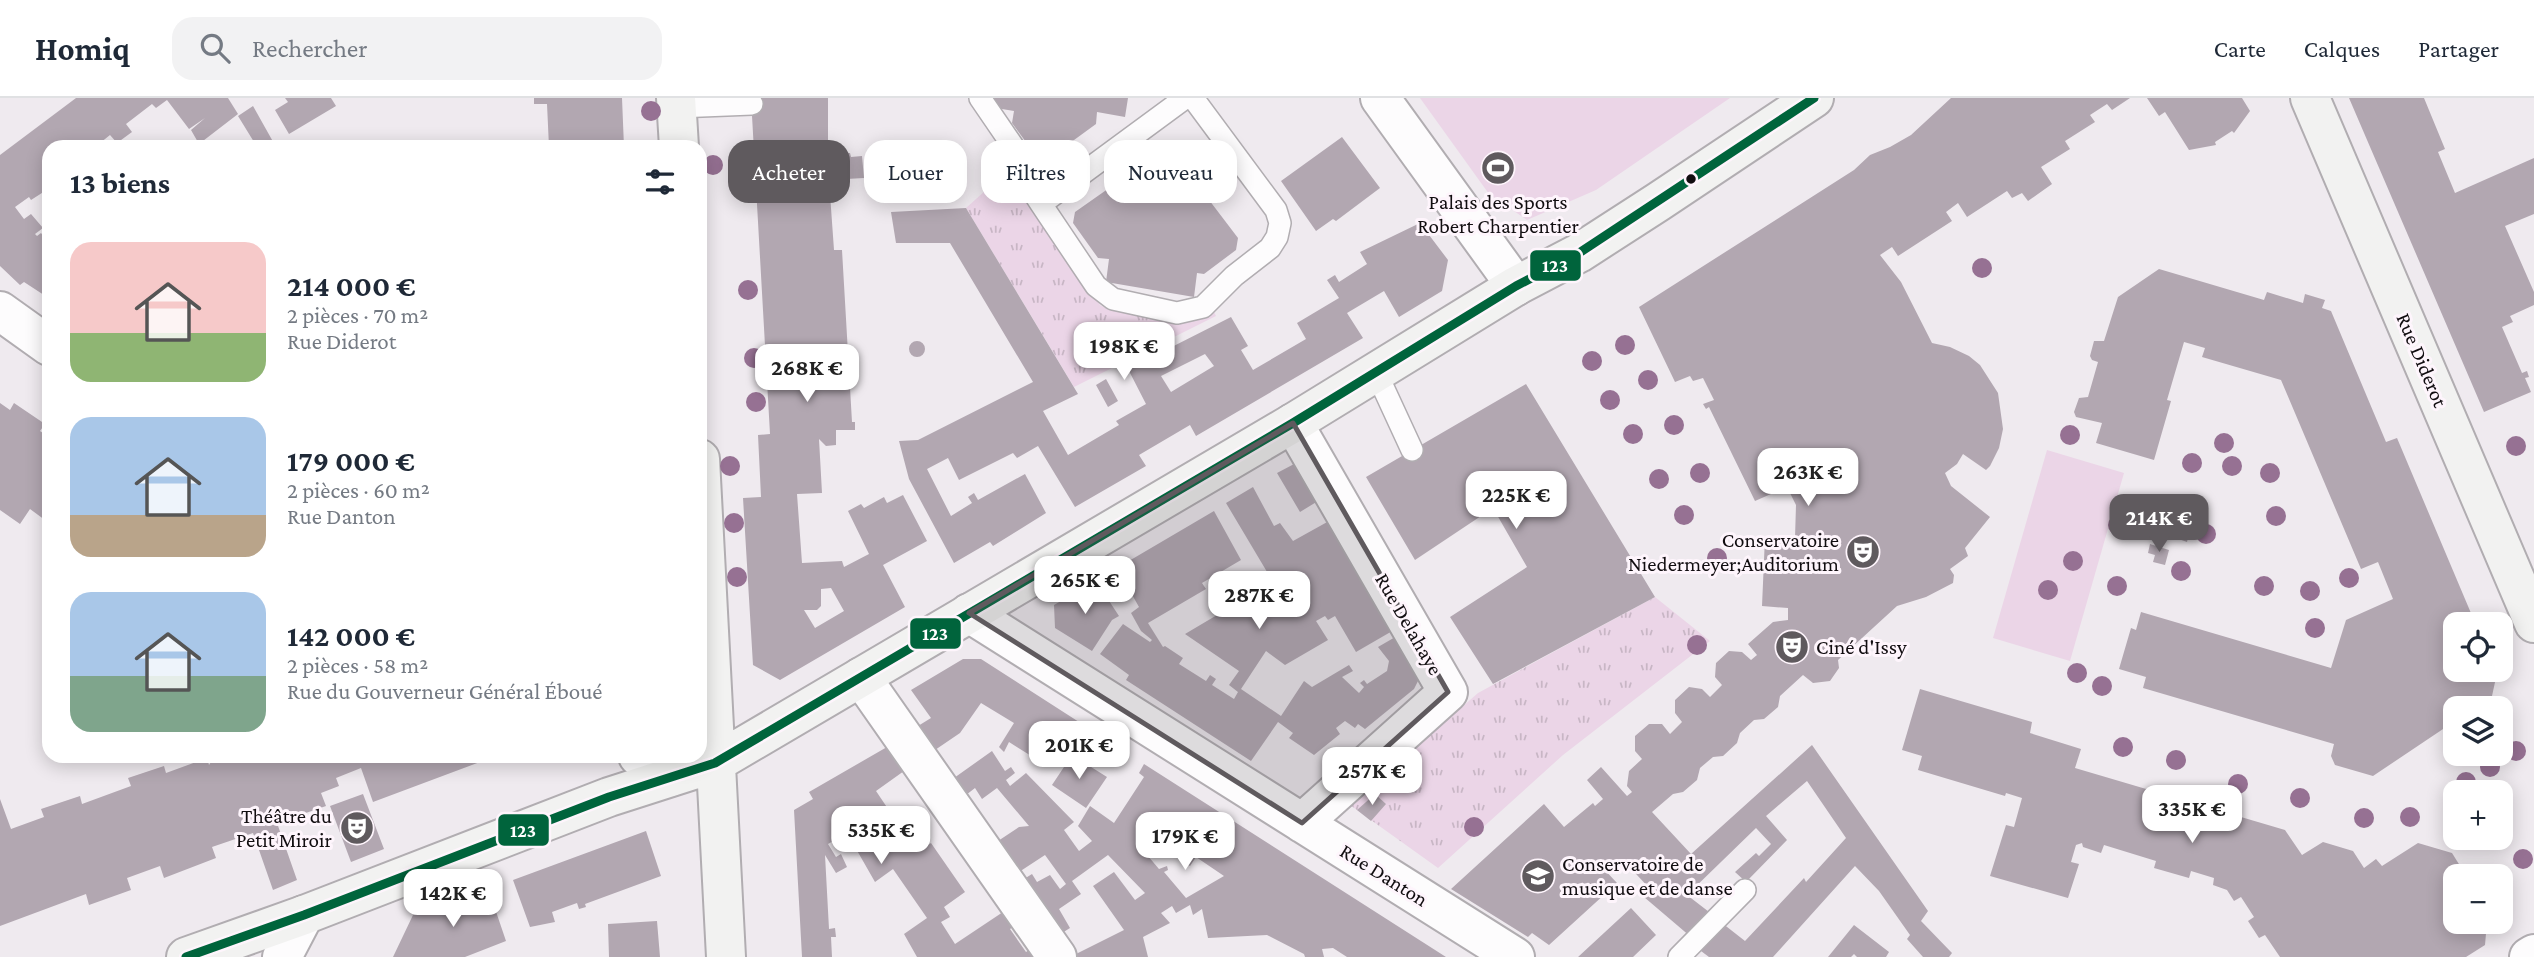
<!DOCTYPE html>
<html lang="fr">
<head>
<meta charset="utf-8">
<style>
	body { margin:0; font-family:"Crimson Pro",serif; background:#f2f2f3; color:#1f2937; height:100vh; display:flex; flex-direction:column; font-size:26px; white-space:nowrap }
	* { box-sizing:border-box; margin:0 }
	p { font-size:23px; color:#747a83 }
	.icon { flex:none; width:38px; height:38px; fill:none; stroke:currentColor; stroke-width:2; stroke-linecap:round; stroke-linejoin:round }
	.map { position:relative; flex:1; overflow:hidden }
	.details { position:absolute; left:42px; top:42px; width:665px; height:623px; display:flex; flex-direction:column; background:#fff; border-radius:21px; box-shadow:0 4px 18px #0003 }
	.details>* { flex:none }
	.guide { position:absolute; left:728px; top:42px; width:665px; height:63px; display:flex; gap:14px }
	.fabs { position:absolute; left:2443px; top:514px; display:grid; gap:14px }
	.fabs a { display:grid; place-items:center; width:70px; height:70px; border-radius:14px; background:#fff; box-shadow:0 4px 18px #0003; font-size:35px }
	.price { position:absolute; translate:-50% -60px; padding:0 16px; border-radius:14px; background:#fff; color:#222; font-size:23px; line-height:46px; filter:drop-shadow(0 2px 4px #0008) }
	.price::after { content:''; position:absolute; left:50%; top:42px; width:21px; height:16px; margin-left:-10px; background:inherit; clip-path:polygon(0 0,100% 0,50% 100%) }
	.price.active { background:#5f5a5e; color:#fff }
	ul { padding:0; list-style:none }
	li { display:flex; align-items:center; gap:21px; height:175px; padding:0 28px }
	li span { display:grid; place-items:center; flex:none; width:196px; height:140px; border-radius:21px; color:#555 }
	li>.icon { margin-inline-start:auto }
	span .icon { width:84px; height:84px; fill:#fffc; stroke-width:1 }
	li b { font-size:30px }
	h2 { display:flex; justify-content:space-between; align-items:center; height:84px; padding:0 28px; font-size:30px }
	.tag { padding:0 24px; border-radius:21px; background:#fff; box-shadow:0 4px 18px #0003; font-size:24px; line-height:63px }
	.tag.active { background:#5f5a5e; color:#fff }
	header { display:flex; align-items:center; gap:42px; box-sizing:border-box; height:98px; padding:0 35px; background:#fff; border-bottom:2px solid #e0e1e3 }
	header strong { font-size:33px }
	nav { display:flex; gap:38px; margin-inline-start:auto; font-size:24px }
	.search { width:490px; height:63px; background:#f2f2f3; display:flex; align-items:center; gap:18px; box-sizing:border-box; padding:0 24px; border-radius:21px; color:#747a83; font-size:26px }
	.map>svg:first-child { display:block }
	.grass { fill:url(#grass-tufts) }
	.park { fill:#ebd5e7 }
	.building { fill:#b2a7b1; fill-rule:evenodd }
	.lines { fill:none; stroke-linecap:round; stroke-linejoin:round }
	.lane-casing { stroke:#b1adb1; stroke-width:24 }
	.street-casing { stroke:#b1adb1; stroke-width:42 }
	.secondary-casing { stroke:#b1adb1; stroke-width:42 }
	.lane { stroke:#fdfcfd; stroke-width:21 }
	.street { stroke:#fdfcfd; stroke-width:38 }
	.secondary { stroke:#f2f2f1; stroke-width:38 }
	.bus-1-casing { stroke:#fef5fc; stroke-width:14 }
	.bus-1 { stroke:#00643c; stroke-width:9 }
	.tree { fill:#967193 }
	.marked { fill:#5f5a5e; fill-opacity:0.2; stroke:#5f5a5e; stroke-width:5; stroke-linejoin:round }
	.bus-dot { fill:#110d10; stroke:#fef5fc; stroke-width:2.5 }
	.labels { text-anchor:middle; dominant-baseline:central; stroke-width:6; stroke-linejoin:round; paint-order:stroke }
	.poi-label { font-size:21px; fill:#110d10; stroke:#fef5fc; text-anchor:end }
	.street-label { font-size:21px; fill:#110d10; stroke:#fef5fc }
	.line-badge { stroke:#fef5fc; stroke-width:2.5 }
	.badge-label { font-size:19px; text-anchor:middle; font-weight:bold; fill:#fff }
</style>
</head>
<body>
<header>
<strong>Homiq</strong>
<div class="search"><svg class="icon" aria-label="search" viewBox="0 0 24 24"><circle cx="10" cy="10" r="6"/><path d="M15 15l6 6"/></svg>Rechercher</div>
<nav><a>Carte</a><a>Calques</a><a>Partager</a></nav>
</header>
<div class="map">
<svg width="2534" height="859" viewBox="0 0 2534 859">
	<defs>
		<pattern id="grass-tufts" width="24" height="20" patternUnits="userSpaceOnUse" patternTransform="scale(1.75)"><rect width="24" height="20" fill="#ebd5e7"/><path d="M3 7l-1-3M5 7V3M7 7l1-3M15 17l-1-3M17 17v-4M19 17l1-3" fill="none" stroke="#c8b6c5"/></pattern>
	</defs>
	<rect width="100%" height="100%" fill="#efeaef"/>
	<path class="grass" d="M1005 75 1019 86 1100 207 1109 212 1175 221 1211 208 1216 218 1074 289 966 110Z
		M1655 499 1710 543 1563 657 1438 770 1350 707 1478 595Z"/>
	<path class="park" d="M1420 0H1730L1596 92 1527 122 1489 96Z
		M2047 352 2124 375 2070 563 1993 540Z"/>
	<path class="building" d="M76 0H228L238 16 199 46 191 32 205 20 189 31 167 2 156 10 152 6 126 26 132 34 117 45 110 37 95 49H49V97L45 93 31 102 29 99 15 109 24 121 31 116 43 130 35 136 37 138 41 135 49 145V196L47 199 24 184 20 187 0 168V57Z
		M285 0H331L336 8 289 36 275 12 288 4Z
		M534 0H622L624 49H549L547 6H534Z
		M751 0H828V56L850 55 851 59 862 58 864 80 829 82 834 152H842L852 324H855V332H836V347L826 348 819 341 822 395 797 396 802 465 842 463 844 469 869 456 848 413 861 406 864 410 884 399 887 405 903 397 927 443 883 467 905 509 780 582 753 567 743 400 761 399 758 337 770 336ZM831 490 844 513 815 530 804 512H817L821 508V491Z
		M992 0H1128L1125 19 1097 14 1096 26 1048 61 1037 59 1012 25 1014 13 990 9Z
		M1951 0H2130L2112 12 2107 6 2090 17 2095 24 2065 43 2070 51 2041 69 2052 86 2028 103 2022 95 2012 100 2007 93 1967 119 1958 105 1946 114 1952 123 1898 158 1892 149 1880 157 1901 184 1932 245 1950 249 1969 258 1980 267 1998 295 2003 331 1999 350 1990 368 1986 372 1963 356 1957 366 1945 375 1951 388 1990 419 1965 450 1968 458 1950 471 1954 477 1953 485 1926 499 1897 508 1838 562 1839 570 1830 583 1813 585 1803 577 1780 598 1778 609 1764 621 1754 622 1740 635 1737 645 1723 658 1713 659 1700 670 1697 682 1683 694 1673 696 1652 714 1691 756 1812 647 1928 813 1921 823 1952 855 1949 859H1923L1907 841 1910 837 1879 793 1855 768 1773 859H1709L1697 850 1722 825 1745 843 1804 780 1806 784 1846 740 1807 683 1766 718 1787 742 1746 784 1735 774 1756 755 1759 758 1771 746 1756 730 1687 797 1713 817 1691 839 1644 799 1651 792 1623 762 1620 764 1612 762 1603 770 1617 785 1549 847 1532 835 1528 839 1451 791 1544 706 1564 729 1593 705 1595 708 1603 701 1587 682 1601 669 1627 698 1632 694 1627 688 1629 673 1642 661 1635 653V638L1649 626H1662L1670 636 1682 624 1675 615V602L1689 589 1702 591 1710 599 1722 587 1715 579 1716 565 1729 553 1742 554 1751 562 1757 557 1748 546 1773 524 1788 522V510L1762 508 1765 439 1795 440 1796 407 1787 389 1755 403 1709 309 1706 311 1703 306 1714 302 1703 280 1693 283 1690 278 1675 284 1639 209 1854 72 1870 57 1890 49 1911 37Z
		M2147 0H2242L2250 13 2234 35 2232 33 2215 44 2216 47 2189 52 2165 14 2159 18Z
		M2349 0H2424L2445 51 2438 54 2455 95 2534 60V116L2505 128 2534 194V207L2510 218 2513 224 2502 229 2522 275 2527 273 2529 279 2525 280 2531 294 2484 314Z
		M253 8 276 49H257L238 18Z
		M1342 39 1380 90 1336 123 1333 121 1316 133 1281 83Z
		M1141 53 1203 63 1199 93 1203 94 1238 140 1236 152 1204 176 1197 175 1194 199 1106 184 1109 161 1098 160 1073 125 1075 114 1122 81 1135 82Z
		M966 110 1078 296 1043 313 1068 357 1119 327 1116 323 1146 306 1128 271 1150 260 1231 219 1248 248 1241 252 1253 272 1306 241 1297 225 1339 200 1327 182 1335 177 1339 184 1367 166 1360 154 1420 125 1448 162 1442 193 1399 219 1384 193 1347 215 1363 240 1196 338 1190 327 1139 357 1146 368 1075 409 1038 348 1017 360 1013 355 959 382 948 360 927 371 951 418 972 405 968 399 974 395 978 402 1025 376 1046 415 993 448 990 444 954 465 909 381 899 343 918 342 1033 284 950 145H896L891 114ZM1205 256 1214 268 1171 294 1161 278Z
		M2159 171 2264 202 2267 194 2303 205 2305 196 2325 202 2322 210 2331 213 2386 344 2397 340 2476 527H2455V572H2496L2497 575 2492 598 2474 611H2455V623L2373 678 2335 667 2331 658 2334 646 2143 590 2146 579 2119 571 2131 530 2136 532 2141 514 2331 570 2346 522 2393 501 2378 464 2361 471 2281 282 2202 259 2205 250 2184 244 2167 302 2171 303 2154 362 2096 345 2102 325 2076 319 2074 314 2079 300 2088 299 2098 264 2092 262 2090 258 2094 243H2104L2118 199Z
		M909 251a8 8 0 1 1 16 0a8 8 0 1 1-16 0Z
		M1106 281 1118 303 1108 309 1096 287Z
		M1526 286 1655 499 1493 586 1450 519 1527 469 1493 410 1415 462 1366 379Z
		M0 305 10 312 14 305 45 326 40 333 49 339V425L30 411 20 426 0 412Z
		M1296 365 1318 403 1300 414 1277 375Z
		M1253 389 1274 428 1280 425 1293 443 1329 423 1394 532 1356 554 1335 518 1328 522 1325 518 1316 523 1328 542 1285 567 1266 553 1241 591 1281 618 1304 583 1312 589 1349 567 1353 573 1342 579 1359 595 1364 589 1360 585 1364 582 1367 586 1387 573 1389 563 1378 549 1397 538 1418 574V583L1414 591 1365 631 1358 626 1355 630 1345 623 1336 630 1340 636 1314 657 1289 640 1293 635 1278 624 1251 663 1126 582 1129 577 1100 556 1123 526 1150 544 1152 542 1141 533 1131 515 1139 509 1117 470 1214 413 1241 462 1202 485 1206 491 1148 525 1163 549 1165 548 1183 560 1179 566 1206 583 1210 577 1216 581 1212 587 1234 601 1238 594 1229 587 1239 573 1185 536 1273 484 1226 405Z
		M2177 423 2191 427 2187 444 2173 439Z
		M2150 446 2169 452 2165 467 2153 464 2155 457 2148 455Z
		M1096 483 1119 518 1112 522 1092 553 1055 530 1054 507Z
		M963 561H981L1079 624 1049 669 1009 644 1004 654 999 649 1014 625 981 605 960 635 935 652 918 628 931 620 911 592Z
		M1920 591 2032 624 2030 635 2081 651 2075 670 2285 732 2302 757 2323 744 2353 753 2364 770 2376 761 2382 768 2418 745 2452 755 2467 779H2455V824H2487L2485 847 2466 859H2280L2265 837 2259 840 2248 823 2254 819 2241 799 2234 803 2227 792 2213 787 2214 780 2191 773 2189 780 2154 770 2156 763 2104 747 2101 755 2083 749 2082 745 2076 747 2071 764 2079 766 2068 800 1990 778 2006 727 2014 729 2022 700 2006 695 2005 698 1918 672 1922 658 1902 652Z
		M887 649 904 673 876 693 917 754 931 745 965 794 944 809 950 819 941 824 955 846 1003 814 1013 829 1010 831 1026 854 1029 852 1035 859H917L904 836 927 820 893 771 875 784 847 735 828 746 836 759 841 756 847 769 836 775 825 757 829 831 835 830 836 839H831L832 859H802L794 712 813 701 809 694Z
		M992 653 1005 673 1011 669 1015 675 1006 682 1010 688 1026 675 1074 724 1064 732 1079 753 1092 743 1078 728 1090 708 1114 725 1144 679 1139 675 1144 666 1446 859H1347L1333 850 1322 851 1324 859H1305L1304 856 1267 837 1208 840 1202 811 1193 817 1190 807 1176 815 1172 808 1161 815 1170 825 1143 839 1148 859H1078L1076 856 1124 832 1093 788 1114 774 1135 802 1145 795 1108 757 1072 783 1081 796 1059 811 1070 830 1062 835 1024 781 1032 776 1037 784 1050 777 1060 791 1066 786 1045 757 1019 774 998 743 1019 729 1029 728 997 690 982 701 975 690 966 697 954 680ZM1153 723 1172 735 1169 739 1172 741 1175 737 1192 748 1182 764 1190 768 1196 759 1224 778 1186 800 1164 774 1168 772 1167 768 1159 771 1142 751 1155 733 1150 727Z
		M1072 657 1107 679 1086 710 1052 687Z
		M215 658H496L373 704 361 670 336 680 339 688 321 695 326 708 277 725 297 782 273 792 253 735 212 749 216 760 164 780 160 768 127 780 131 792 89 807 86 796 0 828V701L11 731 44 719 41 711 80 698 82 706 131 688 128 680 164 668 166 675 207 660 209 667Z
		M363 696 384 751 351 764 330 708Z
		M1375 696 1386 706 1371 723 1357 712Z
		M646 733 661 778 585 806 586 809 579 811 577 805 552 814 555 824 530 829 513 782Z
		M488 790 506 843 465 859H393L413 817Z
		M1631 810 1656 837 1633 859H1578Z
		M657 823 660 859H609L608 826Z
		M1854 827 1889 854 1886 859H1857L1854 856 1851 859H1828Z"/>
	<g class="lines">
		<g class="lane-casing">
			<path id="lane" d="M980 0 1019 57 1028 86 1041 106 1096 188 1113 201 1177 215 1203 209 1234 178 1270 150 1277 139 1280 125 1276 112 1193 0
				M677 9 752 6
				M1041 106 1185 0
				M1376 274 1412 352
				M1679 859 1745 792"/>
		</g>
		<g class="street-casing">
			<path id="street" d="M1380 0 1516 188
				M0 213 49 248
				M1293 325 1448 594 1302 725
				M969 515 1515 859
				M861 579 1057 859
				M638 658 670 679
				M282 859 304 817
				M2529 859 2534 856"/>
		</g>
		<g class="secondary-casing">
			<path id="secondary" d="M676 0 679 49
				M2310 0 2534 525
				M700 361 726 859
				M186 859 304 817 609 699 715 665 1293 325 1516 188 1579 155 1658 104 1814 0"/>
		</g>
		<use href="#lane" class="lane"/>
		<use href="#street" class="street"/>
		<use href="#secondary" class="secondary"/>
		<g class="bus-1-casing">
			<path id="bus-1" d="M186 859 304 817 609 699 715 665 1293 325 1516 188 1579 155 1814 0"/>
		</g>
		<use href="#bus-1" class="bus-1"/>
	</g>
	<g class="tree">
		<circle cx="651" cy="13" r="10"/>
		<circle cx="713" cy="67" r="10"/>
		<circle cx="1982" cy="170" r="10"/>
		<circle cx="748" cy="192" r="10"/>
		<circle cx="1625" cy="247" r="10"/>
		<circle cx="754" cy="260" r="10"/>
		<circle cx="1592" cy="263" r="10"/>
		<circle cx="1648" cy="282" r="10"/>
		<circle cx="1610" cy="302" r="10"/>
		<circle cx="756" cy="304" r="10"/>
		<circle cx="1674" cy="327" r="10"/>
		<circle cx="1633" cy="336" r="10"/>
		<circle cx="2070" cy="337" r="10"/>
		<circle cx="2224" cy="345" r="10"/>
		<circle cx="2516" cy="348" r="10"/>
		<circle cx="2192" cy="365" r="10"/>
		<circle cx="730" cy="368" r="10"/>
		<circle cx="2232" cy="368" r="10"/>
		<circle cx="1700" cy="375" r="10"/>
		<circle cx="2270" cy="375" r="10"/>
		<circle cx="1659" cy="381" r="10"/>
		<circle cx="1684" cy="417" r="10"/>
		<circle cx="2276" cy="418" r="10"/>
		<circle cx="734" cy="425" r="10"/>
		<circle cx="2118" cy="427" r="10"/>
		<circle cx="2206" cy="436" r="10"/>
		<circle cx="1717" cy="460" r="10"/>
		<circle cx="2073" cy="463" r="10"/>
		<circle cx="2181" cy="473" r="10"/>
		<circle cx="737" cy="479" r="10"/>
		<circle cx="2349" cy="480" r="10"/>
		<circle cx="2117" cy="488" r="10"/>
		<circle cx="2264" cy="488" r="10"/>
		<circle cx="2048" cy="492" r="10"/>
		<circle cx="2310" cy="493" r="10"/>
		<circle cx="2315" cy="530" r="10"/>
		<circle cx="1697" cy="547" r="10"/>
		<circle cx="2077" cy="575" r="10"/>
		<circle cx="2102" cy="588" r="10"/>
		<circle cx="2123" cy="649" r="10"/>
		<circle cx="2516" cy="653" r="10"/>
		<circle cx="2176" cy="662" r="10"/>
		<circle cx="2490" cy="669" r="10"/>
		<circle cx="2466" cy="684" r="10"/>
		<circle cx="2238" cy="686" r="10"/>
		<circle cx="2300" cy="700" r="10"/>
		<circle cx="2410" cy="719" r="10"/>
		<circle cx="2364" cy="720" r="10"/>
		<circle cx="1474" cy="729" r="10"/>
		<circle cx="2523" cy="761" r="10"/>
	</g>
	<path class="marked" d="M1293 325 1448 594 1302 725 969 515Z"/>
	<defs>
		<g id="stadium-disc" transform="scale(1.75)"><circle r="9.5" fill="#5f5a5e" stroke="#fef5fc"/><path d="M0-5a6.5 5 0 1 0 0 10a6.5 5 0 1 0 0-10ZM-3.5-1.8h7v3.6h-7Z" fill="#fff"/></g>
		<g id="theatre-disc" transform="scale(1.75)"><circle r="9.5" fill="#5f5a5e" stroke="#fef5fc"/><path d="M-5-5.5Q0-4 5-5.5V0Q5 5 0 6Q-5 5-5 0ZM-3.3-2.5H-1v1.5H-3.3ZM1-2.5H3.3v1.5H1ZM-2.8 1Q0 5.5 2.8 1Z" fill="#fff"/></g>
		<g id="university-disc" transform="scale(1.75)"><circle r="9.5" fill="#5f5a5e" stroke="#fef5fc"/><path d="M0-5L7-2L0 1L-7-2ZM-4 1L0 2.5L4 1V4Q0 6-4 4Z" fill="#fff"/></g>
	</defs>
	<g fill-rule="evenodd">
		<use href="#stadium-disc" x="1498" y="70"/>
		<use href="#theatre-disc" x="1863" y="454"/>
		<use href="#theatre-disc" x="1792" y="549"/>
		<use href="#theatre-disc" x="357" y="730"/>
		<use href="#university-disc" x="1538" y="778"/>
	</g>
	<circle class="bus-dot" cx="1691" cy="81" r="6"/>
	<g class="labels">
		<g class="poi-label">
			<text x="1498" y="104" text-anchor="middle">Palais des Sports<tspan x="1498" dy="24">Robert Charpentier</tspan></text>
			<text x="1839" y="442">Conservatoire<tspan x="1839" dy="24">Niedermeyer;Auditorium</tspan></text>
			<text x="1816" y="549" text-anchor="start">Ciné d'Issy</text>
			<text x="332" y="718">Théâtre du<tspan x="332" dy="24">Petit Miroir</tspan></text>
			<text x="1562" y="766" text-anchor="start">Conservatoire de<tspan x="1562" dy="24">musique et de danse</tspan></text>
		</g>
		<g class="street-label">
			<text transform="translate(2422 262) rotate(67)">Rue Diderot</text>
			<text transform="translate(1409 526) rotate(60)">Rue Delahaye</text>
			<text transform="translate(1384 777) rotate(32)">Rue Danton</text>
		</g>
	</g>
	<g class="line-badge">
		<rect x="1529" y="151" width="53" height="33" rx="7" fill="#00643c"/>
		<rect x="909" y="519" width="53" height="33" rx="7" fill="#00643c"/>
		<rect x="497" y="715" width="53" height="34" rx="7" fill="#00643c"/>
	</g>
	<g class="badge-label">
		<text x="1555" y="174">123</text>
		<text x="935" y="542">123</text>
		<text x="523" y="739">123</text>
	</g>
</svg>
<div class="fabs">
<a><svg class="icon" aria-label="locate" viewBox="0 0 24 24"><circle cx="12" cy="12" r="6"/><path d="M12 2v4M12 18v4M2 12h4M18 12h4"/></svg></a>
<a><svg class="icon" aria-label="layers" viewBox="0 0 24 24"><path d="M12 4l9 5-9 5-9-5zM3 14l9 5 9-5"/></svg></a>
<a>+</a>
<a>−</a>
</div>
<b class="price" style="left:1124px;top:284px">198K €</b>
<b class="price" style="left:807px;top:306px">268K €</b>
<b class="price" style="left:1808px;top:410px">263K €</b>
<b class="price" style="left:1516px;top:433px">225K €</b>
<b class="price active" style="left:2159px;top:456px">214K €</b>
<b class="price" style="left:1085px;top:518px">265K €</b>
<b class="price" style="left:1259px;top:533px">287K €</b>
<b class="price" style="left:1079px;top:683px">201K €</b>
<b class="price" style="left:1372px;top:709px">257K €</b>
<b class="price" style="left:2192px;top:747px">335K €</b>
<b class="price" style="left:881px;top:768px">535K €</b>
<b class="price" style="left:1185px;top:774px">179K €</b>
<b class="price" style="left:453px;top:831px">142K €</b>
<div class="guide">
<a class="tag active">Acheter</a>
<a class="tag">Louer</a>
<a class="tag">Filtres</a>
<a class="tag">Nouveau</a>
</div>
<section class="details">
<h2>13 biens<svg class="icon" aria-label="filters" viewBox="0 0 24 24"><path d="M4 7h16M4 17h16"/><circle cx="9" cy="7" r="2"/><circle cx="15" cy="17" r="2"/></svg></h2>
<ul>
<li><span style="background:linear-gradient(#f6c9c9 65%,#8fb573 0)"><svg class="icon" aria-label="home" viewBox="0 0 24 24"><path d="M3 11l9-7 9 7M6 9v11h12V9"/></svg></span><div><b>214 000 €</b><p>2 pièces · 70 m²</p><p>Rue Diderot</p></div></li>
<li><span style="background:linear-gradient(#a9c7e8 70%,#b9a48a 0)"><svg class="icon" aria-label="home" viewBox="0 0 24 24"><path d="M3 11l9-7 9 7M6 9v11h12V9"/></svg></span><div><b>179 000 €</b><p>2 pièces · 60 m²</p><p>Rue Danton</p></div></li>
<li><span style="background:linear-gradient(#a9c7e8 60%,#7fa58c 0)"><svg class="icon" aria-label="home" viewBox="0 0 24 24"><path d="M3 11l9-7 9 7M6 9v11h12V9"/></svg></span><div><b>142 000 €</b><p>2 pièces · 58 m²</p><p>Rue du Gouverneur Général Éboué</p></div></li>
</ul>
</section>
</div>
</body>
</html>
